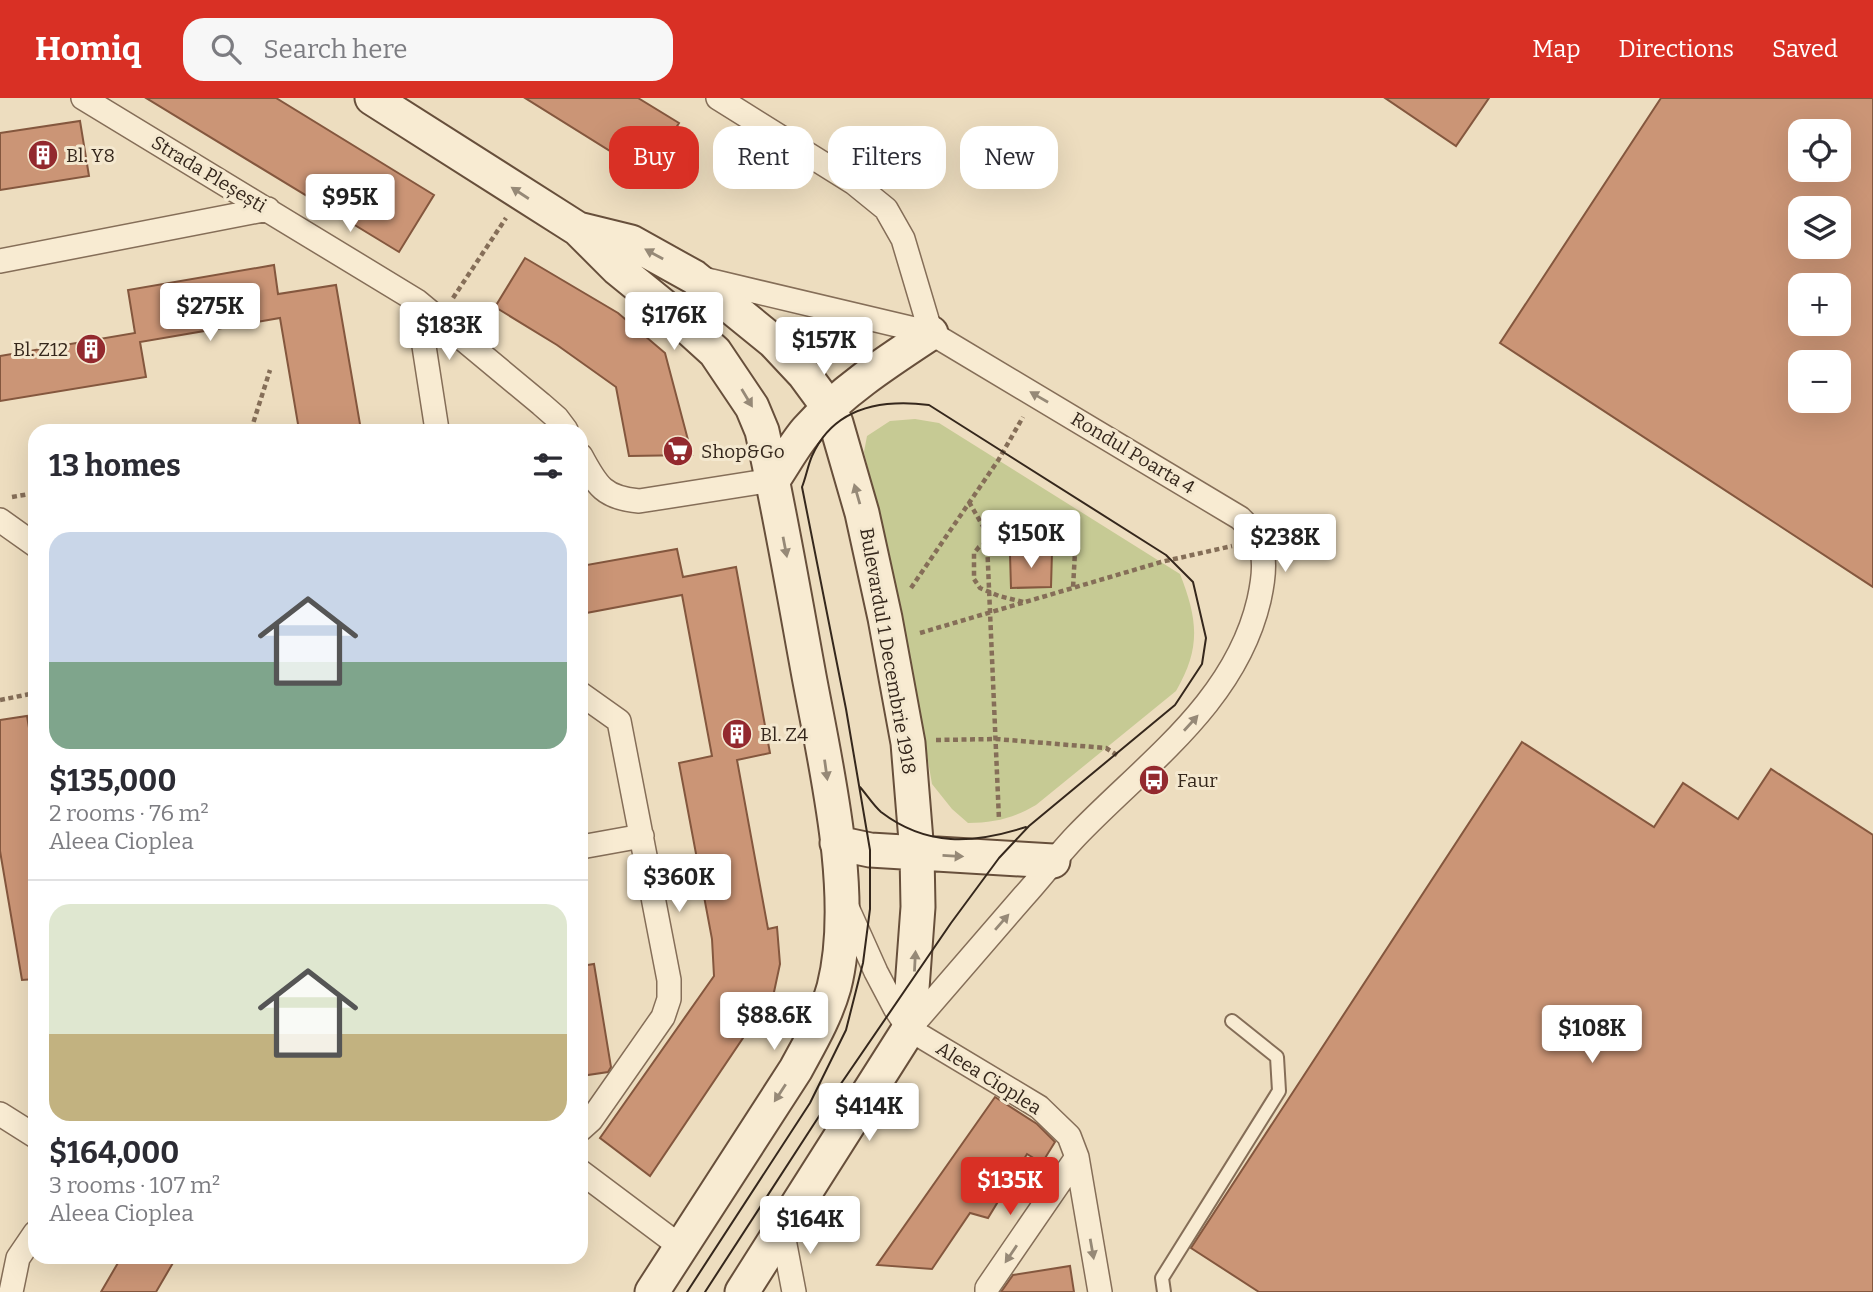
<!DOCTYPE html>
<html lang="en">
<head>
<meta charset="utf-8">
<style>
	body { margin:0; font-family:Bitter,serif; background:#f7f7f7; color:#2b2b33; height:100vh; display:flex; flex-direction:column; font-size:26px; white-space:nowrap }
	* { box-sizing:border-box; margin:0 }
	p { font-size:23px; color:#7c7c81 }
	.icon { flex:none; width:38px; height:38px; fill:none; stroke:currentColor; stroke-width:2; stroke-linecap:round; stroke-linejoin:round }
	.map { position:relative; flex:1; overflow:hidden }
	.sheet { position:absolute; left:28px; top:326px; width:560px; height:840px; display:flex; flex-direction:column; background:#fff; border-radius:21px; box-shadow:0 7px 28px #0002 }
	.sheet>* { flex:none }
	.hud { position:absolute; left:609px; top:28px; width:665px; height:63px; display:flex; gap:14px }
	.tools { position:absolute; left:1788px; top:21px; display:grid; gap:14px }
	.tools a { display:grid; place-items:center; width:63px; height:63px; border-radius:14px; background:#fff; box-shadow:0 7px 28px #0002; font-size:35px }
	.price { position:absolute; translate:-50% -60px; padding:0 16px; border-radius:7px; background:#fff; color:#222; font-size:23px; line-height:46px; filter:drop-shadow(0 2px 4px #0008) }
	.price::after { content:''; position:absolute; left:50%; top:42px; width:21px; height:16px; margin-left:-10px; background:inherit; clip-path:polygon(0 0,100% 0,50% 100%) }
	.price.current { background:#d93025; color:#fff }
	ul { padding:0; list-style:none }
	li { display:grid; align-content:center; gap:14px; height:371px; padding:0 21px }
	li+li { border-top:2px solid #e1e1e2 }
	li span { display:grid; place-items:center; height:217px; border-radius:21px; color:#555 }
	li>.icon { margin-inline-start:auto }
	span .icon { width:126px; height:126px; fill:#fffc; stroke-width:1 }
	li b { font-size:30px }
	h2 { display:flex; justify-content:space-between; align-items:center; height:84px; padding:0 21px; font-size:30px }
	.pill { padding:0 24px; border-radius:21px; background:#fff; box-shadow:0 7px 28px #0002; font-size:24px; line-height:63px }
	.pill.current { background:#d93025; color:#fff }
	header { display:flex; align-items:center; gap:42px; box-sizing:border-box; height:98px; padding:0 35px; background:#d93025; color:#fff }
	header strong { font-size:33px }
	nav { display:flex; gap:38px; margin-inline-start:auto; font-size:24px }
	.search { width:490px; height:63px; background:#f7f7f7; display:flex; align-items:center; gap:18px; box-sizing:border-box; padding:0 24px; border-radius:21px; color:#7c7c81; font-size:26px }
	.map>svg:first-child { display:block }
	.green { fill:#c6ca94 }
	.building { fill:#cb9576; stroke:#84573e; stroke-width:2; fill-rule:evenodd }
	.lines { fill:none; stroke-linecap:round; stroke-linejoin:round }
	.service-casing { stroke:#856e58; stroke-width:16 }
	.minor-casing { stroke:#856e58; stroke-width:26 }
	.secondary-casing { stroke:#674f3b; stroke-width:37 }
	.path { stroke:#856e58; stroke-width:4.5; stroke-dasharray:5 3.5; stroke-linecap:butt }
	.service { stroke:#f8ebd2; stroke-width:12 }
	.minor { stroke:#f8ebd2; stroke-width:23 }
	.secondary { stroke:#f8ebd2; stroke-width:33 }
	.tram { stroke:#35271c; stroke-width:2 }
	.oneway { fill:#968977 }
	.labels { text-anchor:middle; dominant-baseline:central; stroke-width:6; stroke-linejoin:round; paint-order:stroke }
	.poi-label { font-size:19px; fill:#35271c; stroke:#f4e8cf; text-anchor:start }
	.street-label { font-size:19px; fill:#35271c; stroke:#f4e8cf }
</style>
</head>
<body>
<header>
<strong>Homiq</strong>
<div class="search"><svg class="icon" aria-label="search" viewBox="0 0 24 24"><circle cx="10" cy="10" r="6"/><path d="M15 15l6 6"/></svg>Search here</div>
<nav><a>Map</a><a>Directions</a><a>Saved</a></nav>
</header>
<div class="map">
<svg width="1873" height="1194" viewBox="0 0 1873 1194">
	<rect width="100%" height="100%" fill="#edddbf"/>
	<path class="green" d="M915 321 939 325 1180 476C1198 522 1201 550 1176 593L1036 707C1014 720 994 725 968 725L952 711 932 686 902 513 864 354 867 338 890 323Z"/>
	<path class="building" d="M146 0H276L434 97 399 154Z
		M525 0H638L679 25 647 76Z
		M1385 0H1489L1456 48Z
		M1661 0H1873V489L1500 245ZM1801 33H1839V72H1801ZM1801 110H1839V149H1801ZM1801 187H1839V226H1801ZM1801 264H1839V303H1801Z
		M80 23 89 78 0 92V35Z
		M525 160 618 215 665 255 692 357 629 358 616 289 557 247 495 209Z
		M274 167 278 196 336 187 361 332H299L280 220 140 244 146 279 0 303V258L135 235 128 192Z
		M677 451 683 479 736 469 770 655 737 662 768 831 777 829 780 866 774 894 650 1078 600 1040 714 878 712 841 679 665 712 658 682 497 581 516V468Z
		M1052 454 1051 489 1011 490 1010 456Z
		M27 618 35 665V881L22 882 0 753V622Z
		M1522 644 1654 729 1683 685 1738 721 1771 671 1873 737V1194H1259L1191 1150Z
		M594 866 611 969 608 974 581 978V868Z
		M995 999 1037 1026 1055 1044 1042 1065 1027 1056 988 1120 970 1115 932 1171 877 1167Z
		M122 1158H177L156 1194H101Z
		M1070 1168 1074 1194H1001L1013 1177Z"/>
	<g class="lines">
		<g class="service-casing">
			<path id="service" d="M1164 1194 1162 1180 1279 993 1277 959 1232 923"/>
		</g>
		<g class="minor-casing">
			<path id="minor" d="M83 0 417 203 541 306 557 320 566 332
				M718 0 854 85 886 111 903 141 931 235
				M0 163 268 111
				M703 181 931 235 1240 420C1267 445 1267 466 1259 502 1235 605 1145 666 1076 738 1058 757 1042 778 1024 798 986 842 948 886 909 931
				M417 203 437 332
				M581 358C597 388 604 400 639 403L773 382
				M0 422 35 447
				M581 596 619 623 669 882V901L663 919 591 1022 581 1031
				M581 749 642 738
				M846 807 876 874 895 910 909 931 1039 1009 1069 1038 1077 1059 1100 1194
				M0 1016 35 1038
				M581 1074 681 1149
				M782 1131 794 1194
				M11 1194 18 1160 35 1135
				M987 1194V1190L1077 1059"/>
		</g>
		<g class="secondary-casing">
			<path id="secondary" d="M372 0 578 131 618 171 672 215 715 254 752 309 762 333C780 414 794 496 809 578 826 669 857 799 834 889 826 918 810 945 796 971L652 1194
				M578 131 631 144 694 179 774 244 804 276 829 310 836 325 862 415 885 520 908 645 917 755 918 809 909 931 742 1194
				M773 382C784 366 794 347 807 332 842 293 887 264 931 235
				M837 745 870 752 1053 763"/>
		</g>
		<path class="path" d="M453 200 506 120
			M251 332 270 272
			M12 399 35 395
			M969 404 984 430 987 444 999 722
			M911 490 999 361 1023 319
			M1023 504 999 498 980 490 974 481V455L979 449 999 437 1076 436 1073 490
			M920 535 1161 464 1232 448
			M0 602 35 595
			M936 642 996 641 1106 650 1120 659"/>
		<use href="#service" class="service"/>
		<use href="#minor" class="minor"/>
		<use href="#secondary" class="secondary"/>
		<path class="tram" d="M860 689C867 697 873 707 881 714 927 749 973 746 1026 729
			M687 1194 810 1005 846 932 863 865 870 811V752L846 611 802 389C806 379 808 367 812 358 834 309 881 301 929 307L1166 457 1193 484 1206 540 1202 566 1175 607 1029 728 999 760 951 825 825 1009 705 1194"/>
	</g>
	<defs><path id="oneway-solid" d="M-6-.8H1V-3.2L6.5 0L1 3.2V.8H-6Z" transform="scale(1.75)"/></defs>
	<g class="oneway">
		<use href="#oneway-solid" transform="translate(520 95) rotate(-147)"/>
		<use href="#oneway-solid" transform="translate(654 156) rotate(-151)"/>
		<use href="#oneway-solid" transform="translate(1039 299) rotate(-150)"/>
		<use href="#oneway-solid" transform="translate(747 300) rotate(59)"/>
		<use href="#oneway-solid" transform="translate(857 396) rotate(-106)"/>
		<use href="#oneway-solid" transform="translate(785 449) rotate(79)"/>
		<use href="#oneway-solid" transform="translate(1191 625) rotate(-48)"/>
		<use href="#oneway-solid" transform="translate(826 672) rotate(82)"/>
		<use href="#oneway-solid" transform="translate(953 758) rotate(3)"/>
		<use href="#oneway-solid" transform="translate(1002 824) rotate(-49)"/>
		<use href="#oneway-solid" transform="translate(915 863) rotate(-87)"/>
		<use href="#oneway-solid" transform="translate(780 995) rotate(123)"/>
		<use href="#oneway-solid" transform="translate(1092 1151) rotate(80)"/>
		<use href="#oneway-solid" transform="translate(1011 1156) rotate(124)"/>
	</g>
	<defs>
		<g id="building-disc" transform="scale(1.575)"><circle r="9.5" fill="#93292e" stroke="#f4e8cf"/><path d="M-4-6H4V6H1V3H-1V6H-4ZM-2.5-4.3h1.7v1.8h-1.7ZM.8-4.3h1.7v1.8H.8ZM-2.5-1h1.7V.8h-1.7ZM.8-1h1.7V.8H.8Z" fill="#fff"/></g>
		<g id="supermarket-disc" transform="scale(1.575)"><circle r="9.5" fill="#93292e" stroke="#f4e8cf"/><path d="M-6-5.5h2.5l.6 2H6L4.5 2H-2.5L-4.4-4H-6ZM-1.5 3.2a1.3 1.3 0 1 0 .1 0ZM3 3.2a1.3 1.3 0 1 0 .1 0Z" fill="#fff"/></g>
		<g id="bus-disc" transform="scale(1.575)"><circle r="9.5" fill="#93292e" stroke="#f4e8cf"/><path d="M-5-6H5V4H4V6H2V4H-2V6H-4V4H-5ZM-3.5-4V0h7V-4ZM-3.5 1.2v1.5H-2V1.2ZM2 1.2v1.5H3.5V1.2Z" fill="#fff"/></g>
	</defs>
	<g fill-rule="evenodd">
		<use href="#building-disc" x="43" y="57"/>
		<use href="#building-disc" x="91" y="251"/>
		<use href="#supermarket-disc" x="678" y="353"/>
		<use href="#building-disc" x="737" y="636"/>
		<use href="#bus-disc" x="1154" y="682"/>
	</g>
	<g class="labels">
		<g class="poi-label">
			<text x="66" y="57">Bl. Y8</text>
			<text x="68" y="251" text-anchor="end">Bl. Z12</text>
			<text x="701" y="353">Shop&amp;Go</text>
			<text x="760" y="636">Bl. Z4</text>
			<text x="1177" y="682">Faur</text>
		</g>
		<g class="street-label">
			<text transform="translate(209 76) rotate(31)">Strada Pleșești</text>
			<text transform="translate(1133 355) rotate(31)">Rondul Poarta 4</text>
			<text transform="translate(888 553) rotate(80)">Bulevardul 1 Decembrie 1918</text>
			<text transform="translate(989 980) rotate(32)">Aleea Cioplea</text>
		</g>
	</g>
</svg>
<div class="tools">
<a><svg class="icon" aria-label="locate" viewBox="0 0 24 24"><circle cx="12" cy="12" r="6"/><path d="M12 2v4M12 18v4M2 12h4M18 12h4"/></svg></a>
<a><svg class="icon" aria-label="layers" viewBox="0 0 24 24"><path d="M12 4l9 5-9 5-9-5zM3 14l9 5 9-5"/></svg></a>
<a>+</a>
<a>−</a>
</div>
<b class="price" style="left:350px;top:136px">$95K</b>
<b class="price" style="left:210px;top:245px">$275K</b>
<b class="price" style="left:674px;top:254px">$176K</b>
<b class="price" style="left:449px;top:264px">$183K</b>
<b class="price" style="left:824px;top:279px">$157K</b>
<b class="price" style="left:1031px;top:472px">$150K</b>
<b class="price" style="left:1285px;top:476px">$238K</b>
<b class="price" style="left:679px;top:816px">$360K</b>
<b class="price" style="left:774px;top:954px">$88.6K</b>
<b class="price" style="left:1592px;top:967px">$108K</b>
<b class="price" style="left:869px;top:1045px">$414K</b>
<b class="price current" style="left:1010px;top:1119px">$135K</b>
<b class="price" style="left:810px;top:1158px">$164K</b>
<div class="hud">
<a class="pill current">Buy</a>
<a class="pill">Rent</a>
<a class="pill">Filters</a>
<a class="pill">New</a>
</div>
<section class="sheet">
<h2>13 homes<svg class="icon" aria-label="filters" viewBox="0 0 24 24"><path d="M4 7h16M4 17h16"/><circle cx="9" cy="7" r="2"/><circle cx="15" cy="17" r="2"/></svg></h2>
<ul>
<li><span style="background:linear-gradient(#c9d6e8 60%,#7fa58c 0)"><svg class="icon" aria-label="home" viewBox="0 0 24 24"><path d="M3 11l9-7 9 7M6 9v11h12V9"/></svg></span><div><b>$135,000</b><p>2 rooms · 76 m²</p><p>Aleea Cioplea</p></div></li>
<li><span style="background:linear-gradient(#dfe7d0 60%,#c2b280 0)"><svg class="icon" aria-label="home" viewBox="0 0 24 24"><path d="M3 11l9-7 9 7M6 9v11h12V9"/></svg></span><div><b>$164,000</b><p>3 rooms · 107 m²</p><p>Aleea Cioplea</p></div></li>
</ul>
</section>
</div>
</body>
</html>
